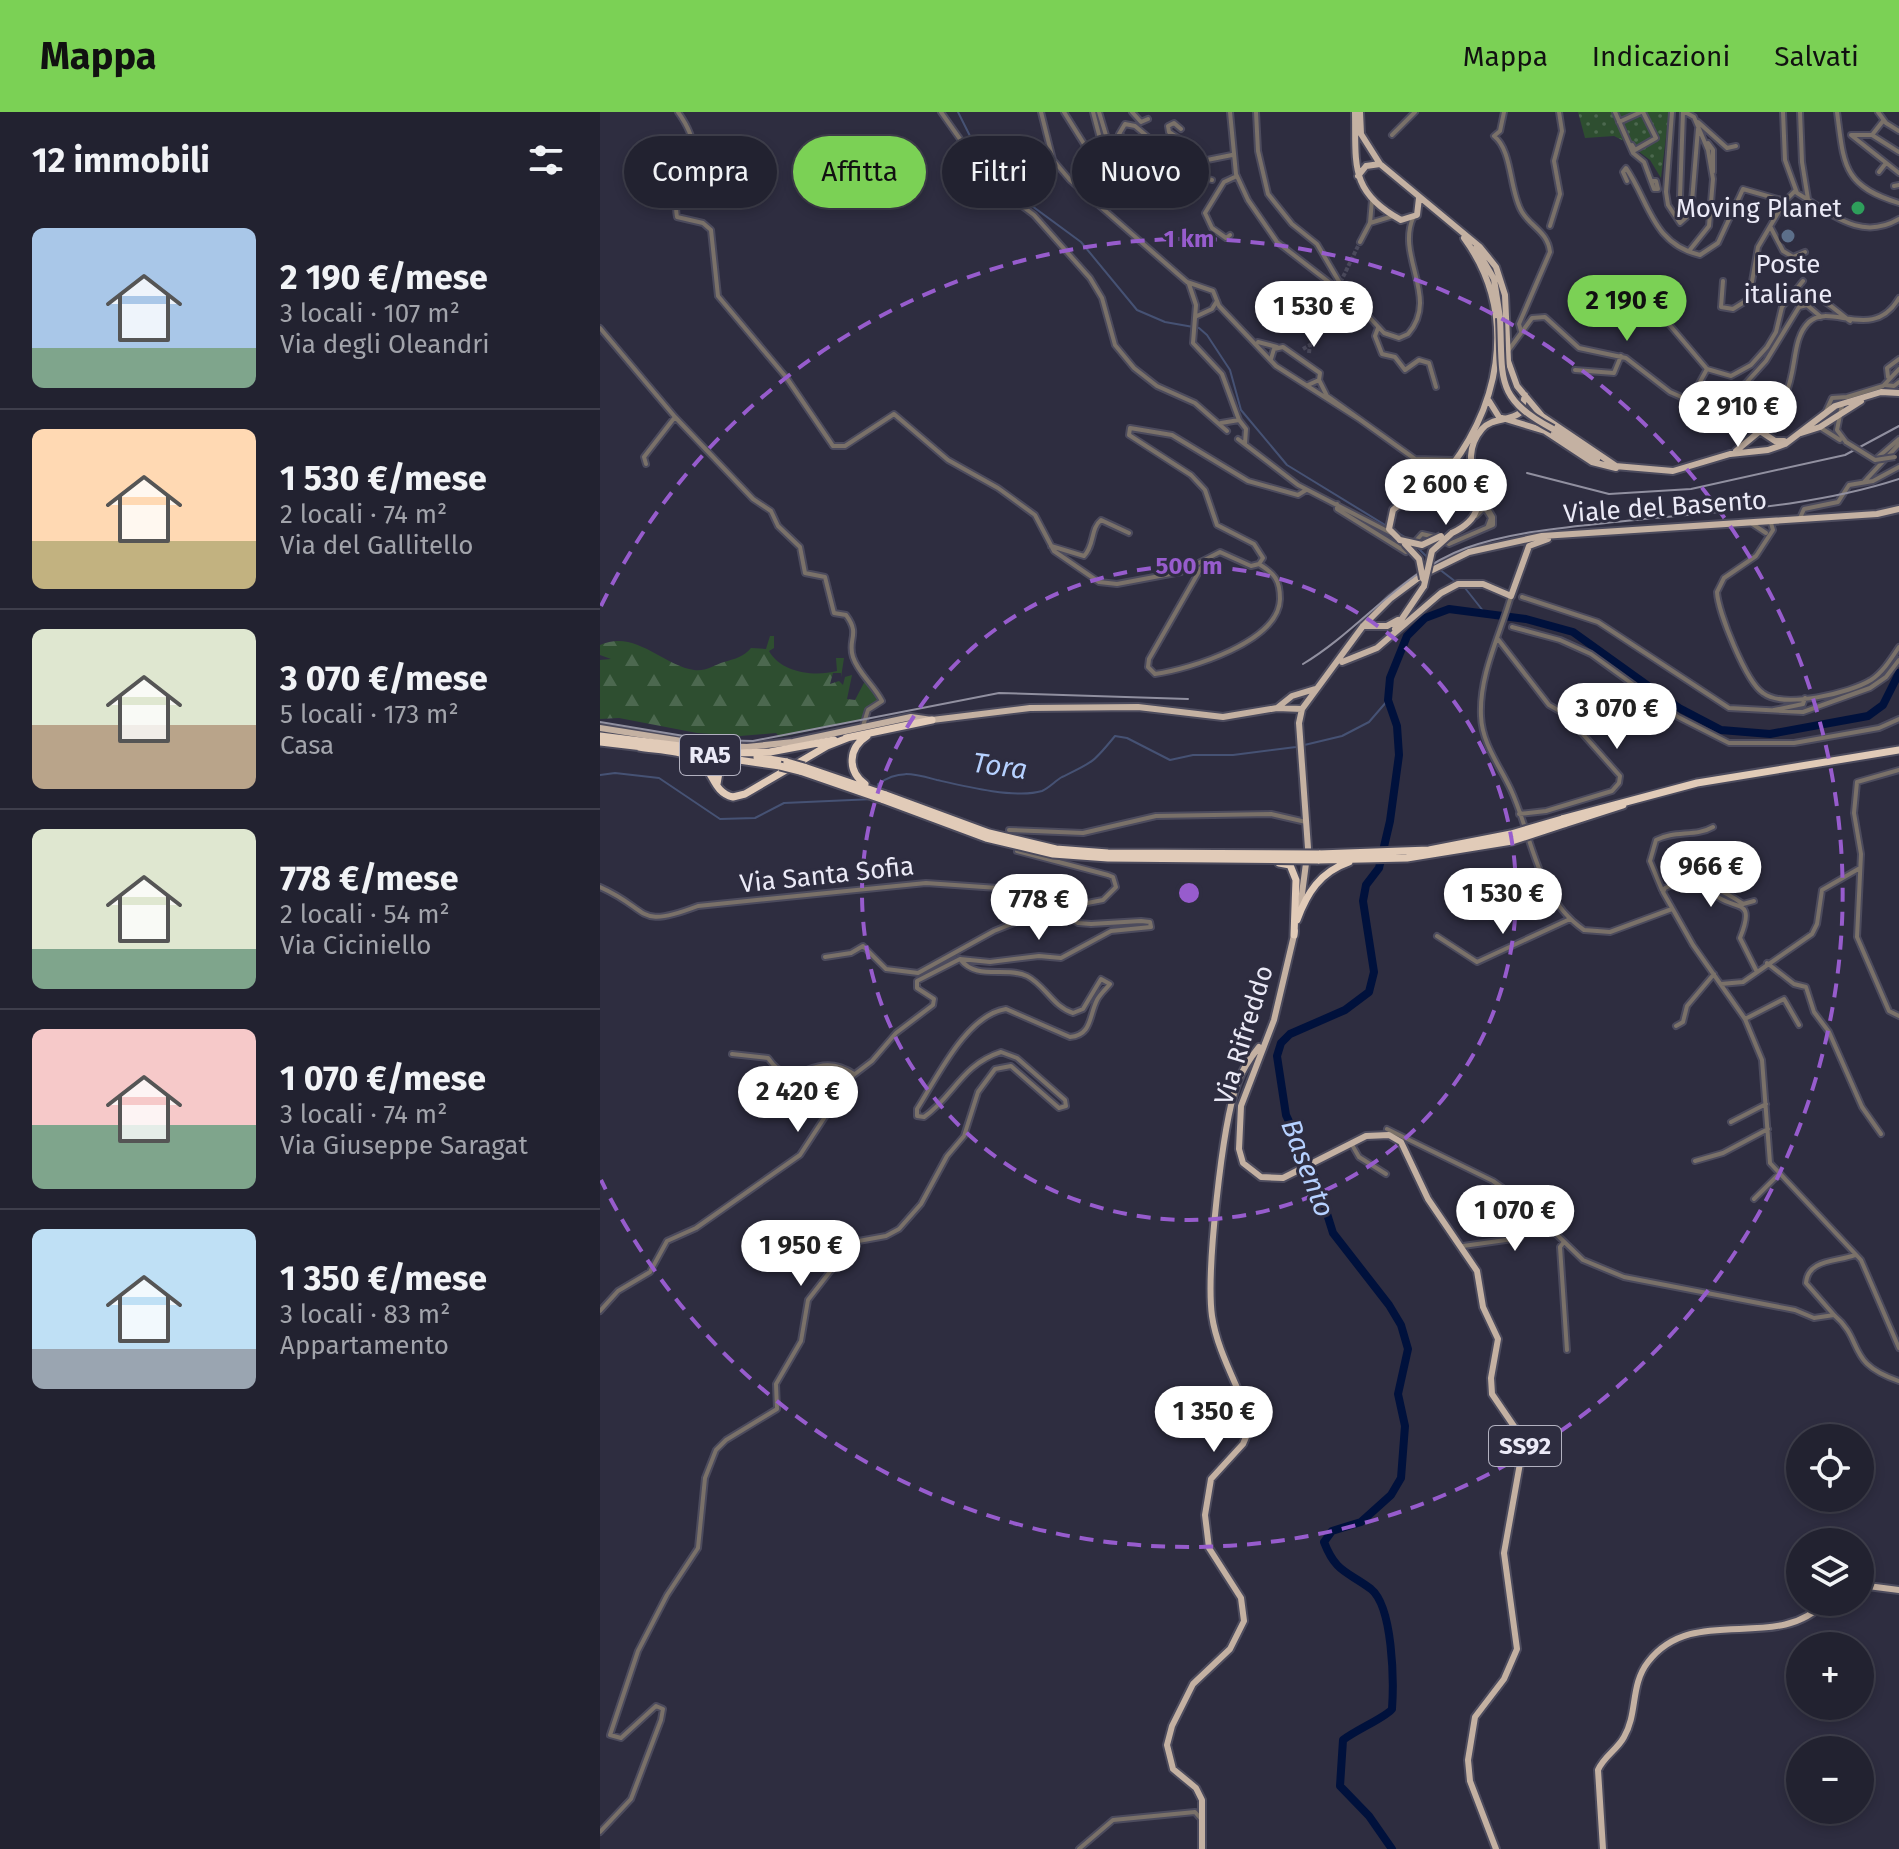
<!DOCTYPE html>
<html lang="it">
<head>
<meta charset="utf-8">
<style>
	body { margin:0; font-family:"Fira Sans",sans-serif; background:#2a2a38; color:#f1f3f6; height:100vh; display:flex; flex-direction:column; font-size:30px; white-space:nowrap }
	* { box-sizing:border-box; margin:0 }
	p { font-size:26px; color:#a2a4ab }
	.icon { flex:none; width:44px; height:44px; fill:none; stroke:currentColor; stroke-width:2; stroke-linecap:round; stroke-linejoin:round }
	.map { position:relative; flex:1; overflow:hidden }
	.side { display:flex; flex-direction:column; background:#222230; width:600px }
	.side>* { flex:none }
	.hud { position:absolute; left:24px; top:24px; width:760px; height:72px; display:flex; gap:16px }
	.fabs { position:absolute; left:1186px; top:1312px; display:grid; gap:16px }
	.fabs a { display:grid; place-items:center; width:88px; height:88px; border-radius:50%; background:#222230; box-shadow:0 4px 12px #0003,0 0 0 2px #3f3f4c; font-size:40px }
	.price { position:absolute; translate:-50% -68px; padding:0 18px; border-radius:28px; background:#fff; color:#222; font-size:26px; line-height:52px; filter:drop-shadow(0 2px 4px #0008) }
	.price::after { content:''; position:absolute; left:50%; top:48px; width:24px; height:18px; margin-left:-12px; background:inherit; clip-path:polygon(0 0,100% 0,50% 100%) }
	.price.on { background:#7bd155; color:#111 }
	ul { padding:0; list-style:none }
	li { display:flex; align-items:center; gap:24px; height:200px; padding:0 32px }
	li+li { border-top:2px solid #3f3f4c }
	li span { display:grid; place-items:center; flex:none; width:224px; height:160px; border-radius:12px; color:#555 }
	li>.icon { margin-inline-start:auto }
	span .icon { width:96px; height:96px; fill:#fffc; stroke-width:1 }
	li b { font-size:34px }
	h2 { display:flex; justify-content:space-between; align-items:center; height:96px; padding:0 32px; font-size:34px }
	.tag { padding:0 28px; border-radius:36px; background:#222230; box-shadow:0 4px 12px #0003,0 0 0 2px #3f3f4c; font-size:28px; line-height:72px }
	.tag.on { background:#7bd155; color:#111 }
	header { display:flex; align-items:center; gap:48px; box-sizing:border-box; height:112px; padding:0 40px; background:#7bd155; color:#111 }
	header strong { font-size:38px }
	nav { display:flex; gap:44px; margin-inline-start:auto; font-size:28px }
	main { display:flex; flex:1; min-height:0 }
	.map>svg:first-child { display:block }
	.grass { fill:#2e4e30 }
	.forest { fill:url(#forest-firs) }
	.park { fill:url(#park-dots) }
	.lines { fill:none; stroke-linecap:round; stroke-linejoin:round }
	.stream { stroke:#465274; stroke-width:2 }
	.river { stroke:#00113c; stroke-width:8 }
	.minor-tunnel { stroke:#4a495b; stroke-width:4; stroke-dasharray:4 2; stroke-linecap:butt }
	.minor-casing { stroke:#4c4b5d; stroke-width:8 }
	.major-casing { stroke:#4c4b5d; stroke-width:10 }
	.highway-casing { stroke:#4c4b5d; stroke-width:11 }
	.minor { stroke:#7a7169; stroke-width:4 }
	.major { stroke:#c4b1a2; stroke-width:6 }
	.highway { stroke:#e1cbb8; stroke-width:7 }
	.rail { stroke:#9190a0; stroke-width:2 }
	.minor-bridge-casing { stroke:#4c4b5d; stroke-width:8; stroke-linecap:butt }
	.major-bridge-casing { stroke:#4c4b5d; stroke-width:10; stroke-linecap:butt }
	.highway-bridge-casing { stroke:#4c4b5d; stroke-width:11; stroke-linecap:butt }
	.minor-bridge { stroke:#7a7169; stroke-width:4 }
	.major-bridge { stroke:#c4b1a2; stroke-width:6 }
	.highway-bridge { stroke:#e1cbb8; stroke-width:7 }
	.ring { fill:none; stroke:#975ccd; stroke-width:4; stroke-dasharray:14 10 }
	.leisure-dot { fill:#2e9e5b; stroke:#2e2d40; stroke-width:3 }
	.service-dot { fill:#5c6f8a; stroke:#2e2d40; stroke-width:3 }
	.labels { text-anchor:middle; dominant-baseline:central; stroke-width:6; stroke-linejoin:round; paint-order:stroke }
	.shield { fill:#2e2d40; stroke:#b2b1c0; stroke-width:2 }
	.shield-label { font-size:24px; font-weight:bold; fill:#ebeaf7 }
	.poi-label { font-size:26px; fill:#ebeaf7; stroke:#2e2d40; text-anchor:end }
	.street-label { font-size:26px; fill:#ebeaf7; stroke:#2e2d40 }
	.water-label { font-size:28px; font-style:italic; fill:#b6d1ff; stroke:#2e2d40 }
	.centre { fill:#975ccd; stroke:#2e2d40; stroke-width:4 }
	.ring-label { font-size:24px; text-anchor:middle; font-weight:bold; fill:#975ccd; stroke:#2e2d40; stroke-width:6; stroke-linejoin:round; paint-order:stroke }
</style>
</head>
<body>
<header>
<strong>Mappa</strong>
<nav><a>Mappa</a><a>Indicazioni</a><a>Salvati</a></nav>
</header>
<main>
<section class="side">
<h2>12 immobili<svg class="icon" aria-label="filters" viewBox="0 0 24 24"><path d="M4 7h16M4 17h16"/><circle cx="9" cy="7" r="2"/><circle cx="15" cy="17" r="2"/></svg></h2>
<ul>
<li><span style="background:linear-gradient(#a9c7e8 75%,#7fa58c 0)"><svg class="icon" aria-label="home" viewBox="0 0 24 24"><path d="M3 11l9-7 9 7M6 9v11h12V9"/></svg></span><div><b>2 190 €/mese</b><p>3 locali · 107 m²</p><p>Via degli Oleandri</p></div></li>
<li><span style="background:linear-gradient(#ffd9b3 70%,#c2b280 0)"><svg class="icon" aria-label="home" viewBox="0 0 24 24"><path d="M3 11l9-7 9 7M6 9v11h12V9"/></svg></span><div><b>1 530 €/mese</b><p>2 locali · 74 m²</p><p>Via del Gallitello</p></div></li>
<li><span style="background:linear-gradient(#dfe7d0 60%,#b9a48a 0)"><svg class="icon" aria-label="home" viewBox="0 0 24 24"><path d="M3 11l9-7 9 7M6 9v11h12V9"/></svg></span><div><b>3 070 €/mese</b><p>5 locali · 173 m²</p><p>Casa</p></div></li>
<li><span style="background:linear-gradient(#dfe7d0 75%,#7fa58c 0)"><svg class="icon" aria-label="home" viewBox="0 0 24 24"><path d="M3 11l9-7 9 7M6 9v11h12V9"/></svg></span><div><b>778 €/mese</b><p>2 locali · 54 m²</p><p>Via Ciciniello</p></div></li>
<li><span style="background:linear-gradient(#f6c9c9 60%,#7fa58c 0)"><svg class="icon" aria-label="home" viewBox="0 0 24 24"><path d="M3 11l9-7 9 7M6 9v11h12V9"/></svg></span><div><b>1 070 €/mese</b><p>3 locali · 74 m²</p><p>Via Giuseppe Saragat</p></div></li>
<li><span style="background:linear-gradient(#bfe0f5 75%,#9aa5b1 0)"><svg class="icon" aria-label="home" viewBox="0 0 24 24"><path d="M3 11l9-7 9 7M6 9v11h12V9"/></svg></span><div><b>1 350 €/mese</b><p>3 locali · 83 m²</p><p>Appartamento</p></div></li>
</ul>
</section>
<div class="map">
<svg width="1299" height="1737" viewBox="0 0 1299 1737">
	<defs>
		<pattern id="forest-firs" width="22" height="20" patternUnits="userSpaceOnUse" patternTransform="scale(2)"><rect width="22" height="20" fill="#2e4e30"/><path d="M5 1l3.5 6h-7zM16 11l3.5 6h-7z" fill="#4c684f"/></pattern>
		<pattern id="park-dots" width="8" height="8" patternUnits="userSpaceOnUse" patternTransform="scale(2)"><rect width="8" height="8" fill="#2e4e30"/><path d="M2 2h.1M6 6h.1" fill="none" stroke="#4c684f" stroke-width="1.8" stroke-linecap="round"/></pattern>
	</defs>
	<rect width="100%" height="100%" fill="#2e2d40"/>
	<path class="grass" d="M552 34 567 44 561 54 567 47 582 59 576 67 544 45Z"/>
	<path class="forest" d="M170 524H174V536L169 539C181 561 215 565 237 559L236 546H244L241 565V561H233L230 572 239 569 243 573 245 565 252 563 247 587 255 588 266 567 282 589 268 596 266 607 180 625 176 621 140 624 97 621 19 606 0 607V548L11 547 0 543V533C35 517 62 553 94 558 105 560 114 553 124 550 134 547 144 545 151 536L166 537Z"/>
	<path class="park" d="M978 0H1069L1061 66 1050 48 1026 30 1014 24 985 26Z"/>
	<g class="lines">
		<path class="stream" d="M358 0 371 26 385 34 409 77 481 130 537 198 565 210 599 216 607 223 630 258 641 298 687 353 808 427
			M816 434 829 447
			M839 457 856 470
			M865 476 884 500
			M0 663 15 661 59 666 120 707 155 706 184 691 274 687
			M277 678 278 672C299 657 314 662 337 668 363 674 416 687 442 679 449 676 455 669 462 665 493 650 493 651 515 624L527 626 570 648 593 643H633L696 635 742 624 769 610 788 588"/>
		<path class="river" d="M792 1737 769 1704 740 1674 743 1628C756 1618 788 1604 792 1597 794 1569 793 1495 771 1477 747 1459 736 1461 724 1430L732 1419 761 1410 791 1383 801 1366 805 1314 798 1282 808 1237 801 1213 789 1193 733 1121 717 1070 686 1003 677 944 681 931 690 922 745 898 769 880 774 860 763 789 766 773 779 756 790 709 799 643 797 614 788 588 790 566 807 524 825 506 849 497 926 507 973 520 1079 596 1121 618 1170 622 1268 604 1283 593 1299 561"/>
		<path class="minor-tunnel" d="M703 237 710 233
			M709 241 710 233 760 130"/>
		<g class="minor-casing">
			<path id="minor" d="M78 0C117 55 69 62 77 105L103 111 111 118 118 184 186 265 233 334H245L294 302 348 348 398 376 435 403 454 439 499 470 517 472 581 460 620 440 651 454 659 452 663 446 654 432 617 413 605 378 591 363 529 323 530 316 572 323 648 369 698 383 706 378
				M341 0 391 71 434 103 490 166 502 186 515 233 534 256 557 274 595 291 627 319
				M441 0 453 48 470 68 587 170 613 179 619 194 676 254 759 307
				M464 0 491 43 502 34 493 0
				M499 0 508 30
				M532 0 541 10 548 7
				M630 0 636 62 648 88 677 130 756 191 784 221 799 226 808 222C840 186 796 145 813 106
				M656 0 658 39 668 82 692 112 717 132 747 183
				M904 0 900 19 894 24C913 39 909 79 922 100 931 115 948 120 950 140L919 212 921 219
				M1015 0 1033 41 1044 50 1054 77H1058L1056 69H1052
				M1072 0 1066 80 1068 93 1080 111 1091 101 1098 17
				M1085 0 1094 5 1108 38 1113 67 1109 114 1089 139
				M1183 0 1185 48 1197 81C1231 101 1260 130 1299 107
				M1200 0 1202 50 1208 87
				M1237 0C1244 52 1242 74 1299 91
				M1278 0 1286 11 1299 19
				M1283 9 1272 23H1251L1299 61
				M1019 10 1041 0
				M1098 10 1127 36 1136 34
				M581 17 574 11 568 14 569 20 595 37 598 54 593 63 612 68
				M792 23 815 0
				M1272 23 1299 40
				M1108 31 1113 38V60
				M1032 33 1035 38 1056 26 1043 0
				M488 41 548 92 556 82 547 73
				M597 50 632 43
				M532 60 535 57 511 38 508 30 543 45 544 42 519 22 525 12 535 14 593 63 577 69 543 45
				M1279 60 1286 51
				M1027 69 1023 60 1026 56C1049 89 1052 132 1100 143L1118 131 1143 77 1185 89 1195 79
				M1294 74 1299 73
				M1080 85 1083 0
				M770 111 793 104
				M950 114 960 82 954 49 962 19 959 0
				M1171 116 1183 139 1193 145 1205 140
				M630 123 626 126 612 116 605 101 624 70 637 64
				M760 130 770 111 772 88
				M1123 169 1121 195 1133 197 1149 187 1158 135 1185 89
				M589 172 596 193 593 231 622 262 639 308
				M1192 185C1216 176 1232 196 1250 209
				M1057 198 1107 257 1131 264 1151 253 1167 235 1176 220 1182 195 1203 169
				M597 204 612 197 617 189
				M0 216 75 305 153 387 171 399 178 414 200 435 205 461 225 465 234 501 246 503C261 523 247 527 253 545 258 561 274 573 282 589L268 598 263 614
				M778 216 775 224 782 242 795 245 805 258 819 248 829 251 836 275
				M658 230 677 235
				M908 239 932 206 945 205 979 236 1026 246 1070 280 1095 291 1119 289 1146 271 1166 249 1199 195 1207 193 1221 205
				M671 247 674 237 683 235 720 261 719 268 708 273
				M975 258 1014 261 1021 244
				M1288 265 1287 256 1299 247
				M719 268 727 284 815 347 854 348
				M1285 273 1294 274 1299 270
				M1089 290 1107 257
				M1242 293 1237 318 1246 330
				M1226 299 1232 286 1247 285 1283 274 1299 257
				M621 311 639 308 646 317 645 332
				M1221 316 1240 328
				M1157 319C1207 281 1184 234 1209 210 1230 190 1273 231 1299 186
				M638 327 698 373 791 421
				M1277 346 1299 327
				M46 352 44 345 75 305
				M1264 370 1299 332
				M737 392V397L806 440 822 422 835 425
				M876 404 883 397 886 398 891 406 888 414
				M1200 406 1204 397 1238 390 1249 373 1273 369 1299 355
				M1151 411 1166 421
				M1171 411 1173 418 1156 444 1124 466 1117 480C1118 500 1146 570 1163 581 1184 597 1250 581 1271 568 1283 560 1291 547 1299 535
				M843 429 849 432 893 413V405L877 378
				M451 434 484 444C495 433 490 417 501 408L529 421
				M605 449 549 547 548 555 555 562C590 557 679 530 680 487 680 468 675 462 659 452
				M911 484C900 523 879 563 881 604 882 632 900 654 911 678 933 726 936 785 984 818L1010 820 1072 797
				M922 485 998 510 1129 596 1203 600 1270 576 1286 565 1299 548
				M912 515 960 528 991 542 1078 605 1129 631H1194L1279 616 1299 607
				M897 526 949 593 965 602 1020 664 1019 671 1012 679 946 699 919 702
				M1174 598 1203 592 1205 586
				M1299 658 1257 670 1254 701 1261 742 1257 825 1289 899 1299 904
				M409 718 483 721 556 704 671 702 706 710
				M0 775C52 798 35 818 98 794L326 771 398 776 440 784 466 795 503 788 516 775 513 765 508 763 417 739
				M1110 776C1128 804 1159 779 1140 826L1156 858
				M1062 778 1050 749 1056 728C1074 718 1096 725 1113 715
				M1154 789 1143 792C1120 776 1092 763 1065 776L1063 780 1093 833 1145 907 1162 948 1170 1051 1261 1148 1299 1236
				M837 824 877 850 970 807
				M225 845 251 841 263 834 286 857 318 861 394 819 429 805 443 786
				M360 847 390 850 439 844 461 846 511 819 551 815 550 810 541 809 491 812 478 811 465 802 466 795
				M1167 851 1194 872 1206 875 1214 900 1229 920 1262 995 1281 1022
				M1121 872 1143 870 1212 822 1217 812 1222 778 1260 756
				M1145 907 1184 887 1199 913
				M1076 914 1083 910 1087 894 1114 862
				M132 942 168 946C196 986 211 934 254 962
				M160 976 165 963 175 956
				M1131 1010 1166 992
				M787 1017 893 1069 924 1091 983 1148 1024 1165 1195 1198 1214 1206 1234 1203C1265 1229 1245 1251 1299 1269
				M751 1031 759 1045 786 1062
				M1095 1049 1123 1041 1168 1017
				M1154 1087 1178 1063
				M964 1130 960 1135 967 1238
				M863 1134 920 1126 934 1102
				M0 1199 18 1179 50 1160 67 1129 96 1116 200 1043 251 965 272 949 296 921 333 893 334 887 317 876V869L360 847
				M1234 1203 1206 1171C1208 1147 1236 1150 1255 1143
				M0 1720 31 1687 61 1608 63 1597 56 1594 21 1626 10 1623 38 1539 67 1483 98 1436 105 1366 116 1338 126 1328 177 1297 176 1272 201 1229 208 1188 253 1130 286 1124 299 1117 321 1092 347 1044 364 1024 378 980 395 957 411 954 459 996 466 994 465 988 417 946 401 940C361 953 354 984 324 1005L317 1004V997C337 966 366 903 406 897L470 925C492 923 489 904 497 888 500 882 506 877 510 872L501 867 483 897 473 901C453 895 445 873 427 864 406 854 376 869 360 847
				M479 1737 513 1708 595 1700 602 1708"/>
		</g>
		<g class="major-casing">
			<path id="major" d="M755 0C756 52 749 80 801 108L817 103 819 86
				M760 0 761 22 780 52 880 135 896 155 905 183 908 249 917 274 942 304 1016 354
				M758 64 766 54 780 52
				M876 136 894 167 900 206
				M889 289 899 305 945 319 992 350 1016 356
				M953 317 997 347
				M1201 321 1220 315 1261 289
				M1136 339 1160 319 1175 329H1184
				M1015 354 1073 359 1130 342 1168 338 1185 332 1235 294 1281 280 1299 281
				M852 421C909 394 848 357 882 317 892 305 910 310 921 300L925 283
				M800 428 789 417 793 398C807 385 828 382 840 368 899 301 921 204 864 126
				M763 514H787L798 508
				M795 517 824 474
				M742 550 777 536 841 481 858 472H883L911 484 929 434 948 427
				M677 596 692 584 715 577
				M0 616 113 634 147 635 193 630 311 605 332 608 430 596 538 595 623 605 677 596 702 597 763 514 791 486 822 463 869 440 942 424 1277 402 1299 397
				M700 797 708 736 699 611 702 597
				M695 819 674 908 641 994 639 1037 643 1051 661 1065 683 1066 766 1024 789 1023 801 1030 828 1087 877 1159 883 1195 898 1227 891 1266 892 1282 924 1329 904 1441 917 1537 904 1567 875 1605 868 1648 870 1669 896 1737
				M1260 1473 1299 1478
				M602 1737V1688L596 1676 573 1657 567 1633 572 1614 593 1572 630 1537 644 1509 641 1486 609 1436 605 1403 611 1367 643 1332 649 1318 648 1302C636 1270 617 1238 612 1204 606 1160 622 1014 637 972 642 958 650 946 659 935
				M1003 1737 998 1658C1004 1644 1017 1638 1024 1625 1038 1601 1030 1573 1048 1550 1094 1490 1177 1542 1225 1490"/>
		</g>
		<g class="highway-casing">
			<path id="highway" d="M0 624 137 641
				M246 626 332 608
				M0 630 43 635
				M39 635C57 638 82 638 98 648 114 658 112 680 133 685L145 682 227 634 250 625
				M91 641 180 654
				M133 641 170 640 234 628
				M157 645 187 650
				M204 655 286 683
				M200 659 284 688
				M117 672 120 655 136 649
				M265 672C247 659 248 636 267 624
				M962 707 1097 671 1299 638
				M964 712 1023 693
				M719 742 829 738 911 722
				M718 748 807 746 912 729
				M679 751 690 753 696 768 694 823
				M697 808C707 781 720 760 749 750"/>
		</g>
		<use href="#minor" class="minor"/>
		<use href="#major" class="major"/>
		<use href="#highway" class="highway"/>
		<path class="rail" d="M927 361 1009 382 1091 377 1245 343 1299 314
			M703 552C760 518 801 460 866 436 908 421 953 417 997 412 1097 400 1204 398 1299 367
			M0 610 108 628 153 629 399 581 588 587"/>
		<g class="minor-bridge-casing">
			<path id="minor-bridge" d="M1246 330 1275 348 1295 345"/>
		</g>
		<g class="major-bridge-casing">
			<path id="major-bridge" d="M900 206C903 267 894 286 953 317
				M800 428 822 433 841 424
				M805 432 819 447 823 467
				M824 474 832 439 852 421"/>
		</g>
		<g class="highway-bridge-casing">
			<path id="highway-bridge" d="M187 650 204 655
				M180 654 200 659
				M286 683 389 721 456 737 508 741 719 742
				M284 688 386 726 453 742 508 746 718 748
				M911 722 962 707
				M912 729 964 712"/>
		</g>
		<use href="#minor-bridge" class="minor-bridge"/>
		<use href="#major-bridge" class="major-bridge"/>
		<use href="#highway-bridge" class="highway-bridge"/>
	</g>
	<g class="ring">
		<circle cx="589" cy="781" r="327"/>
		<path d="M1 494A654 654 0 1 1 1 1068"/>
	</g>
	<circle class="leisure-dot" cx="1258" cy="96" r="8"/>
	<circle class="service-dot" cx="1188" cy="124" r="8"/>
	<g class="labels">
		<g class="shield">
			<rect x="80" y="623" width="60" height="40" rx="6"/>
			<rect x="889" y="1314" width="72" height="40" rx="6"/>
		</g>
		<g class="shield-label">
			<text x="110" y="643">RA5</text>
			<text x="925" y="1334">SS92</text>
		</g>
		<g class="poi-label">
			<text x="1242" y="96">Moving Planet</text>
			<text x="1188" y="152" text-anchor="middle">Poste<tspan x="1188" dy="30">italiane</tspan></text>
		</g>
		<g class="street-label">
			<text transform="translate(1065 395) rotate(-4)">Viale del Basento</text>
			<text transform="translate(227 763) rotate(-6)">Via Santa Sofia</text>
			<text transform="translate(644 923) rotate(-73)">Via Rifreddo</text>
		</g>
		<g class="water-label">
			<text transform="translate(400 654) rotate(8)">Tora</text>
			<text transform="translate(708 1056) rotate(69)">Basento</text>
		</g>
	</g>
	<circle cx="589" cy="781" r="12" class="centre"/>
	<g class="ring-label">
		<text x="589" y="135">1 km</text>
		<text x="589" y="462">500 m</text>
	</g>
</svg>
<div class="fabs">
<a><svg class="icon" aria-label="locate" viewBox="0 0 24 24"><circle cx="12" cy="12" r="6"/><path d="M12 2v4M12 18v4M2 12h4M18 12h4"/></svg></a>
<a><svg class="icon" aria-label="layers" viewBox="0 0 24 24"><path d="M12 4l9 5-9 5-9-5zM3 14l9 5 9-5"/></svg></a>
<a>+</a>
<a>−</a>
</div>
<b class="price on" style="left:1027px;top:231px">2 190 €</b>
<b class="price" style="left:714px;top:237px">1 530 €</b>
<b class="price" style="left:1138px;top:337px">2 910 €</b>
<b class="price" style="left:846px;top:415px">2 600 €</b>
<b class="price" style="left:1017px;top:639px">3 070 €</b>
<b class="price" style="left:1111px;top:797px">966 €</b>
<b class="price" style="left:903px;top:824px">1 530 €</b>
<b class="price" style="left:439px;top:830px">778 €</b>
<b class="price" style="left:198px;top:1022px">2 420 €</b>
<b class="price" style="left:915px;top:1141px">1 070 €</b>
<b class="price" style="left:201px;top:1176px">1 950 €</b>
<b class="price" style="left:614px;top:1342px">1 350 €</b>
<div class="hud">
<a class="tag">Compra</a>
<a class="tag on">Affitta</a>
<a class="tag">Filtri</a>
<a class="tag">Nuovo</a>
</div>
</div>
</main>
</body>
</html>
